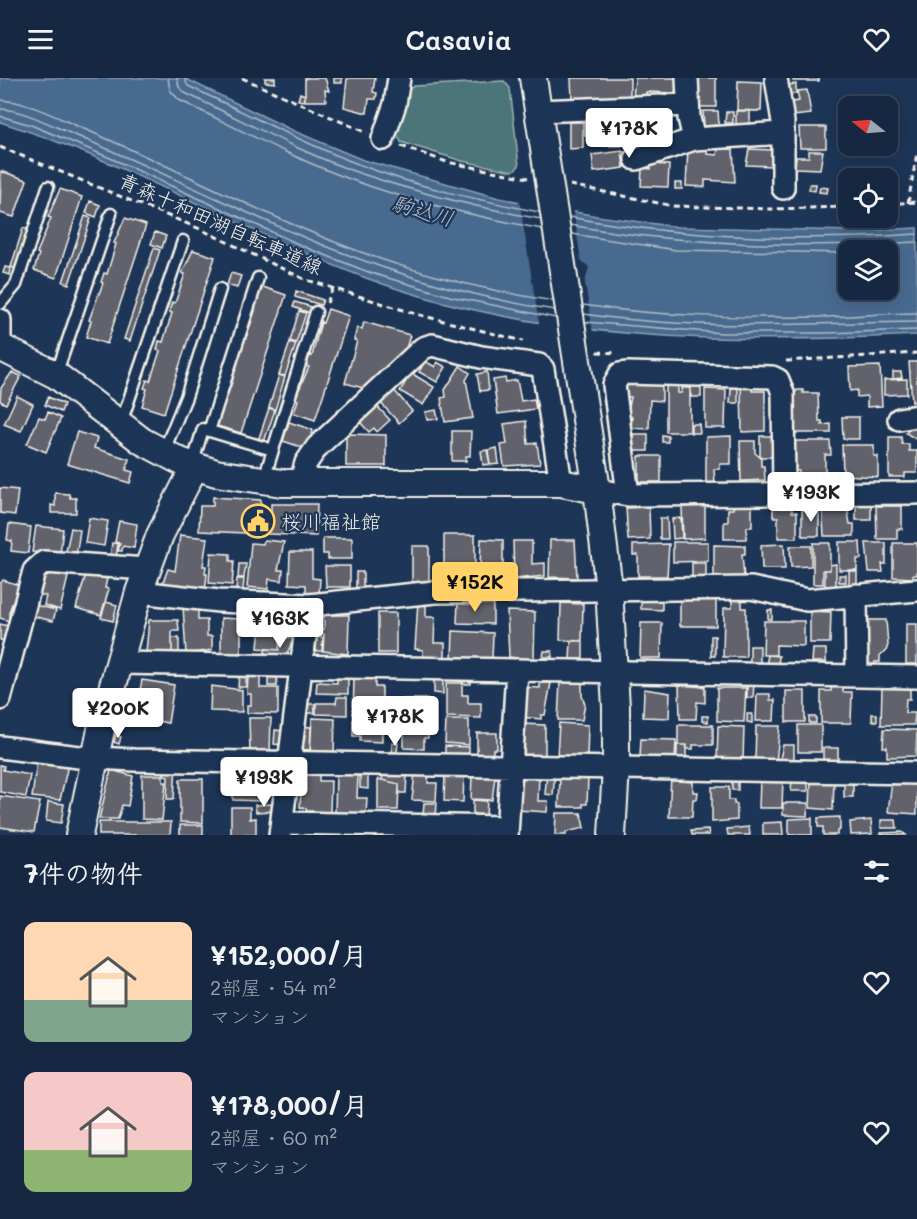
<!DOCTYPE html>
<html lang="ja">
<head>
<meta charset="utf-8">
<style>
	body { margin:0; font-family:Mali,"Klee One",sans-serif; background:#1f3048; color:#f1f3f6; height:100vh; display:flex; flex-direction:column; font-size:22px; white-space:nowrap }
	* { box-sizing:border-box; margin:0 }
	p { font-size:20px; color:#9ea6b1 }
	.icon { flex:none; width:33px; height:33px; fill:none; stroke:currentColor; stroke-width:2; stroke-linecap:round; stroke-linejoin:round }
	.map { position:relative; height:757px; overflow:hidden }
	.details { display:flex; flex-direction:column; background:#162841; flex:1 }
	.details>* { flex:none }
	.needle { width:39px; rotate:287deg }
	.tools { position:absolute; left:838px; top:18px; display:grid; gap:12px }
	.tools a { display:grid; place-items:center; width:60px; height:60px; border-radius:12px; background:#162841; box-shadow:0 3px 15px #0003,0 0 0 2px #35445a; font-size:30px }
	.price { position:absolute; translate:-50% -51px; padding:0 14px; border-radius:6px; background:#fff; color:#222; font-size:20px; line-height:39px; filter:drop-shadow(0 2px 3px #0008) }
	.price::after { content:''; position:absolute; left:50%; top:36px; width:18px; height:14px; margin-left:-9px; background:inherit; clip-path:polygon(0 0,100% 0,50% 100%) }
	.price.active { background:#ffd166; color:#111 }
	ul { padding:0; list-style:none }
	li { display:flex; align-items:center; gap:18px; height:150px; padding:0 24px }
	li span { display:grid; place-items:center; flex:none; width:168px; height:120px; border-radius:12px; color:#555 }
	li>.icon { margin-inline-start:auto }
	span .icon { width:72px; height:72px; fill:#fffc; stroke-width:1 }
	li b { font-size:26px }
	h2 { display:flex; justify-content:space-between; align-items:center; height:72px; padding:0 24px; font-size:26px }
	header { display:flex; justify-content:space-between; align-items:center; height:78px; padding:0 24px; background:#162841; font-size:27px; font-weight:600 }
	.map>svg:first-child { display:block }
	.green { fill:#4c7579; stroke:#a0b3b0; stroke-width:1.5 }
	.water { fill:#486b8f; stroke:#8da1b3; stroke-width:1.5; fill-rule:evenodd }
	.pier { fill:#1d3557 }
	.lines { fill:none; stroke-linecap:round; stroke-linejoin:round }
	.shore { stroke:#afbbc4; stroke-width:1.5 }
	.building { fill:#62626c; stroke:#f4f1e8; stroke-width:1.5 }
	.service-casing { stroke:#f4f1e8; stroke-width:15 }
	.minor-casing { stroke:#f4f1e8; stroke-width:26 }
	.tertiary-casing { stroke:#f4f1e8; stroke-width:30 }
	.path { stroke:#f4f1e8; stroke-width:3; stroke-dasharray:6 4.5; stroke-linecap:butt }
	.service { stroke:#1d3557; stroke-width:10 }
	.minor { stroke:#1d3557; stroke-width:21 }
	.tertiary { stroke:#1d3557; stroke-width:26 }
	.labels { text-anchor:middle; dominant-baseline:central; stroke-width:4.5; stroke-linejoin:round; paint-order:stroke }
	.street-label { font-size:20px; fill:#f4f1e8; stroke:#1d3557 }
	.poi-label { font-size:20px; fill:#f4f1e8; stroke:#1d3557; text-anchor:start }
	.water-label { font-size:21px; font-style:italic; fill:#b8c2c9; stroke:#1d3557 }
</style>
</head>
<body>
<header><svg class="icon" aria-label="menu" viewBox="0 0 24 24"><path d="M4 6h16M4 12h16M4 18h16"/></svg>Casavia<svg class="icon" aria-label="heart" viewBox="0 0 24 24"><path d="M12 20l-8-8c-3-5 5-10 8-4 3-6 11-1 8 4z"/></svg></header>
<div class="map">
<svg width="917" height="757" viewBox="0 0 917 757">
	<rect width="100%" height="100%" fill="#1d3557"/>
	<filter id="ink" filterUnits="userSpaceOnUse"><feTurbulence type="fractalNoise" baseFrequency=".0167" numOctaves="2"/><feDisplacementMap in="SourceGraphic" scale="12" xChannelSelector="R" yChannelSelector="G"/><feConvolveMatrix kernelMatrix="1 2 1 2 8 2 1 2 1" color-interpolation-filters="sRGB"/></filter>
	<g filter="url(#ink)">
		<path class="green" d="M504 3 510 10 519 88 513 93 462 83 401 64 396 55 407 12 414 8Z"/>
		<path class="water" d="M0 0H184L294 53 363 82 499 120 597 138 678 149 856 153 917 150V257C733 266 542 265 366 200 242 154 127 83 0 44ZM849 172H888V212H849Z"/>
		<path class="pier" d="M519 121 573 131 581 182 589 189 585 204 593 255 539 246Z"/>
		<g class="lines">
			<path class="shore" d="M168 0 170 12 179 22C237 50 294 81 355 103 415 125 479 139 542 151
				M177 0 179 9 185 15C243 42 299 74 359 95 418 115 479 130 541 141
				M184 0 188 8C245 34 300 64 358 86 416 109 479 122 539 134
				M0 22C26 23 54 38 77 48 157 81 233 122 313 155 389 188 471 210 553 223
				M0 31C22 32 45 44 65 53 117 74 167 98 218 121 331 174 431 213 555 232
				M0 38 31 47 108 79 307 170 371 195 453 219 556 240
				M569 139C683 160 801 164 917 156
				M570 147C685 168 801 170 917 164
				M572 156 676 172 849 175
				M583 227C662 239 745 240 825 239 856 238 886 235 917 235
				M584 236C695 253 806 245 917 244
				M585 244 722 255H826L917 252"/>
		</g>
		<path class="building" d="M265 0H275V5L265 4Z
			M305 0H325L329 13 325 12 326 23H305Z
			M334 0H342V5H334Z
			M350 0H375L373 14 377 15 376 21H369L367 35 344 29 347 1Z
			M571 0H630V20L572 22Z
			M635 0H678L676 15 646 14V21L633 19Z
			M697 0H716V29H696Z
			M793 0H819V3H793Z
			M738 3 762 4 761 33 737 32Z
			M796 6V16L789 17 787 7Z
			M807 12 811 36 793 38 791 24 799 23 797 13Z
			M300 15 305 17 303 23 298 22Z
			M703 33H718L719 47 704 48Z
			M736 33H750V46H736Z
			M726 34H733V45H725Z
			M632 37 634 49 622 51 620 39Z
			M607 40H617V52H623L622 68H603L602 44H607Z
			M585 43 599 44V58H585Z
			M569 44H583V70L569 71Z
			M799 49H826V70H800Z
			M688 71 707 72V76L717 77 718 71H733L735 104 705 102V109L686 108Z
			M749 71 772 72 771 88 746 87Z
			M622 73 624 90 594 94 592 77Z
			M633 73 635 88 624 89 622 74Z
			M809 73H823L820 91 795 90 796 79H809Z
			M651 86 669 87 668 109 641 108 642 90 651 91Z
			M1 93 27 102 14 139 0 135Z
			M675 105H682V111H675Z
			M810 106H816L815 113 809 112Z
			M820 109 828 110 827 115 819 114Z
			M60 111 82 119 56 200 34 192 39 176 37 175 51 140 48 139Z
			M90 123 100 127 96 139 86 135Z
			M85 138 91 140 69 206 63 204Z
			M125 140 146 147 107 266 86 259 91 243 89 242 103 205 101 204 104 195 107 196 116 166 114 165Z
			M23 150 29 151 17 191 11 189Z
			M155 154 166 158 162 170 151 166Z
			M154 170 160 172 130 263 124 261Z
			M193 172 215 179 164 335 142 328 147 311 144 310 147 302 150 303 160 273 157 272 159 263 163 264 172 235 169 234 172 224 175 225 185 196 182 195Z
			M5 189 11 190 10 197 3 195Z
			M231 195 241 198 237 210 227 207Z
			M263 209 286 217 241 355 217 348 222 334 219 333 222 323 225 324 233 301 230 300 233 289 236 290 244 256 247 257 255 233 252 232Z
			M296 213 323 222 321 227 295 219Z
			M295 224 312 229 310 235 293 229Z
			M328 231 349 238 315 342 294 335 298 322 295 321 309 289 306 288 310 277 312 278 321 244 323 245Z
			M299 233 306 235 296 265 290 263Z
			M364 244 410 257 406 271 363 310 345 305 357 263 354 262 357 250 362 251Z
			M290 264 296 266 285 298 279 297Z
			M425 283 435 289 437 284 446 289 437 304 419 294Z
			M909 284H917V323L912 324Z
			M460 288 470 295 466 302 473 340 445 344 441 320 446 319 445 312Z
			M880 288 882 328 867 329V318L857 319V312L850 313 849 289Z
			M12 294 21 298 6 326 0 323 1 310Z
			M487 294 489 312 480 313 477 296Z
			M893 294H901L902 300 893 301Z
			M411 295 434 309 423 327 400 313Z
			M279 297 285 299 275 332 269 329Z
			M505 300 506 304 517 302 521 323 534 321 536 331 498 336 493 302Z
			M907 301V316L884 317V302Z
			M624 304 662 305V323L650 322 649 351 631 350 632 339H627L631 319H622Z
			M666 307H678V315H682V310H690V354H666Z
			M691 308H701V319H691Z
			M738 309V325H730L731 310Z
			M741 309H752V313H765V353L742 354Z
			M393 311 412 333 399 345 379 323Z
			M705 311 726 312 725 350H705Z
			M797 312H803V315H818L819 343H822V347L831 346V355H792L795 315Z
			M17 318 33 326 21 353 4 346Z
			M48 319 64 326 61 334 45 327Z
			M375 326 390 342 377 354 374 350 369 354 360 344Z
			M269 330 275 332 264 364 258 363Z
			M436 332 438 341 427 342 425 334Z
			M48 334 61 340 46 374 27 366 39 339 45 341Z
			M842 339H859V361H843Z
			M526 343 528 366 537 365 540 386 504 388 501 367 507 366 504 346Z
			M289 344 313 352 307 371 283 363Z
			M691 346H699L700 355H691Z
			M916 346H917V362L906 355 911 348 914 350Z
			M452 353H471L470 378H466V383H452Z
			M77 354 97 360 94 370 129 381 126 392 133 394 130 405 67 386Z
			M346 356 386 357V388H346Z
			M633 356H648V373H633Z
			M662 357 668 358V364H662Z
			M731 358V386H720V391H714L715 406H706V359Z
			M760 358H773L774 379H760Z
			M889 359H901L902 366H909V373H917V395H905V399H889Z
			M740 363H755V375L761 380V388H764L765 402 741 403Z
			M792 363H830L831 377H825V402H799V393H795V381H792Z
			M842 367H874V378H878V399L843 397Z
			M497 370 499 386 490 387 488 372Z
			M487 372 490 386 483 387 481 373Z
			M639 378H661V404H639Z
			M0 410 18 412 15 437 0 435Z
			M55 415 69 416 70 420H76V435H51V427L55 428Z
			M213 419 261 422V433H271V426H317L316 458 199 453 200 428H213Z
			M856 424H871V442H856Z
			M773 426H780V430H792V434H797V460H778V439H773Z
			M822 426 847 428 850 446H854V458H824Z
			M734 427 752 428V449H747L746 461H724V444H728V431H733Z
			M705 428V460L683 461 682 429Z
			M876 428H902V451H897V461H877Z
			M649 429 650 461 628 462 626 430Z
			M819 431V458H802V432Z
			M89 440 108 443 104 468 85 465Z
			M660 440H667L668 461H660Z
			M681 440 682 460 673 461 672 441Z
			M119 443 137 446 134 470 123 468 122 473H118L120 465 115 464Z
			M9 446 31 449 28 475 11 473 12 463 7 462Z
			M36 448 63 451 60 476 32 474Z
			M71 450 80 452 76 479 65 478Z
			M180 457 207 460 203 488H206L205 496H207L205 513 167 508 163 504 168 491 175 493Z
			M444 457H475V490H444Z
			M323 460H352V481H328V476H323Z
			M481 461 503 462V490L480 489Z
			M264 462 284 464 278 492H283L282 503 269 501 268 511 247 509 251 465 263 466Z
			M550 462H575L577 500 549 499Z
			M513 463H532V486L545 485V498L514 501Z
			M673 464H708V483L673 484Z
			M839 464H860L861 481H857V492H839Z
			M112 465 118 466 116 480 110 479Z
			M813 465H830V492H823V506H813Z
			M866 465H886V486H882L883 494H869Z
			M893 465H917V497H913V500L893 499Z
			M669 466 667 498H638V477H633V467Z
			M784 466 785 491H762L761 467Z
			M714 467 745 468V476H742L744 500 714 501Z
			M412 468H429V504H412Z
			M790 468H811V488L791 489Z
			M290 474H312V500L320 501 319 516 306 515V507L289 506Z
			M211 475 230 476V483H234L232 507 209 505Z
			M692 485H706V501H692Z
			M239 486H246L244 500H238Z
			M836 486V508H825V492H830V487Z
			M325 488H350V509H326Z
			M481 490H490V502H480Z
			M491 491H499V506L491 505Z
			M46 493 68 499 60 532 44 527 46 518 40 517Z
			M849 493H857V507H849Z
			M356 494H363V511H356Z
			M86 496 107 501 105 510 109 511 101 537 76 530Z
			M839 497H846V504H839Z
			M237 501H244L243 513 236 512Z
			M3 502 19 507 9 534V543L0 540V506Z
			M732 519H742V530H746V579H723L724 530H732Z
			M680 520H716V548H680Z
			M641 522H662V532L641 531Z
			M418 523H426V539H435L434 565H445V580L423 579V572L415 571Z
			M106 524 117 527 113 543 101 540Z
			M458 524H468L469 527 493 525V546L457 545Z
			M561 525 583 526 582 563 560 562Z
			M35 527 56 532 53 543 32 538Z
			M183 528H198V542H207V558H212V572L186 576Z
			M768 532H772V541H768Z
			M507 533 535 534 534 582 509 579Z
			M810 533 831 534 830 565H810Z
			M261 534 294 536 293 547H283L279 572 258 570Z
			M378 535H396V575H378Z
			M324 537H349L348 576 323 573 324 556H321V551H324Z
			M252 538H257V546H252Z
			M221 540 241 541V576H221Z
			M149 542H178L179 553H172V574L146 575Z
			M866 542H886L888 567 886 573 880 577V584H875V589H867L866 584Z
			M764 543H804V568L776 567V577H763Z
			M641 545H662L661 580H640Z
			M0 546 12 549 8 564 0 562Z
			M906 546H917V586H906Z
			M453 553 493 555 492 582 452 581Z
			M711 558H715V578H711Z
			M283 559 294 560 285 580 265 579V571L279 572 280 561Z
			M317 559H323L322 573H316Z
			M172 560H179V576H172Z
			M571 563H583V581H570Z
			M750 568H760V586H750Z
			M813 571H826V584H812Z
			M544 573H552V579H543Z
			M768 577 779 578 778 587H766Z
			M239 596H246V609H238Z
			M268 596H277V608H268Z
			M248 598H260V610H278V636L247 635V627H251V616H247Z
			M337 599H348V616L316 615 317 604 337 605Z
			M434 599H443V616L434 615Z
			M463 600H471V606H463Z
			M354 601H375V609H382V637L353 636Z
			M142 602 174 607 168 645 135 639Z
			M560 604 582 605V618L585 626 582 642H558Z
			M747 604 754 605 753 620H747Z
			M446 605H462V617H468V625H481V640L446 639Z
			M540 605H551L545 637H541V641L521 639 522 609 540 610Z
			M679 607 705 609V625L697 624 696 641H680Z
			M211 608 242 612V634L210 633Z
			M831 608H843V614H852L851 645H821V613H831Z
			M882 608 910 611V621H906L905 635H915L914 647H881Z
			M717 610H746L744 644 717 643Z
			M644 611 670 615 669 640 643 639Z
			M786 613H805V644H786Z
			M757 616H770V622H775L774 643H756Z
			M337 619H347V637L316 636V625H336Z
			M404 621H428V637L404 638Z
			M305 626H315V635H305Z
			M747 636H752V645L747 644Z
			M872 636H877V643H872Z
			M702 638H708V644L702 643Z
			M809 639H816V645H809Z
			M249 640H271L270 675 250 674Z
			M312 640 335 641 334 675 317 674V678H310Z
			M353 642H382V664L360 663V658H353Z
			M446 642H469V667L445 665Z
			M404 643H428V660H424V671L404 670Z
			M559 645 588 647 587 680 557 679Z
			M522 646 545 647V680L524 678Z
			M678 647H713V667H693V671H687V667H678Z
			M798 647H821V674H798Z
			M301 648 311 649 310 672 298 671Z
			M718 648 744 649 743 681H726L725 684H717Z
			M756 648H780L776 684 755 683Z
			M884 651 917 652 916 678 887 679V669H883Z
			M275 652 283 653 282 667 274 666Z
			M477 655H497V671H493V678H477Z
			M116 657 121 659 119 666 114 664Z
			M641 661 676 662 675 682 644 681 640 678Z
			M392 665H398L397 674H392Z
			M677 667H686V684H677Z
			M783 667H794V685H779Z
			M445 668 469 669V680H445Z
			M823 670H838V685H823Z
			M37 683 68 687 60 722 32 719Z
			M0 687 4 688 3 692 30 697 26 719 0 714Z
			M164 688H176L174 721H167L168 698 164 697Z
			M233 691 266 695V723L233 722Z
			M111 692 133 698 128 728 122 727 118 741H99Z
			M300 692 319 693V703H331L330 734 306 733V730L300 729 301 707H304V704H299Z
			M360 693 368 694V711L360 710Z
			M415 694 429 695 428 705H437L436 723 412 722Z
			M547 694 555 695 553 717 545 716Z
			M336 695 358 696 357 720H367L366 736 335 735Z
			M383 695 407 696 406 715H399V706L382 702Z
			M445 695 464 696 463 724 444 723Z
			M142 697H163V704H166L162 742 142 741Z
			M518 697 539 698 538 723H548L547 734 517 732Z
			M560 697 588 700 587 726H583V729H559Z
			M671 697 681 698V703L693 704V714H698L697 721H693L692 739H669Z
			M472 698 495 699 492 722 471 721Z
			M732 698 738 699V712H732Z
			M760 700H783L782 730H759Z
			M792 700H808V713H791Z
			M180 701H203V745L180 744Z
			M378 701 399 706 398 732H378Z
			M811 702H834L833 732 810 730Z
			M844 702 853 703V719H844Z
			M892 703H917V736L888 734Z
			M712 709H729V722H734V726H737V742L712 744Z
			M0 718 40 724 34 754 0 749Z
			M473 722 487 723 486 737 473 736Z
			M48 724 64 726 61 745 46 743Z
			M424 725H437L436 738H423Z
			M783 725H808L807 738 783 737Z
			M272 726V733L256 734 255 727Z
			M231 729H250V741L256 740V757H231Z
			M556 735H581L584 750 566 754V757H555Z
			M840 739V752L837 753V757H823V749H818V740Z
			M812 740V757H789V741Z
			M871 742 872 756 851 757 850 744Z
			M881 742H896L897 750H881Z
			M99 744H171L170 757H99Z
			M782 744 783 757H763V745Z
			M180 747H203V757H180Z
			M749 749 750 757H728L727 751Z
			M708 752 709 757H692L691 753Z
			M902 754 906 757H881V755Z"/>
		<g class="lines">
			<g class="service-casing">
				<path id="service" d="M0 226 16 207 48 109
					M56 297 111 136
					M121 345 183 163
					M209 353 258 200
					M163 375 186 319 220 211
					M192 387 203 351 273 372
					M263 404 316 234"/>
			</g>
			<g class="minor-casing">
				<path id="minor" d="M687 0 689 40 694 61
					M776 0 783 44V110
					M538 33 687 27
					M383 61 395 26 399 0
					M636 81 694 61 783 55
					M0 242V269
					M899 341 917 338
					M300 406 306 385 317 369 423 270 432 267 481 279 539 287 543 291 561 405
					M597 412 628 417 917 415
					M628 417 614 307 620 296 628 295 772 299 778 302 783 315 784 416
					M139 514 219 523 309 527 435 514 751 510 807 522 917 512
					M856 517 857 598
					M119 585 917 599
					M0 621 34 493 44 484 147 491
					M0 669 79 679 134 682 917 695
					M282 745 507 749
					M280 757 309 527
					M507 757 517 592"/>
			</g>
			<g class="tertiary-casing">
				<path id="tertiary" d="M533 0 597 412 609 511 616 629V690L612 757
					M0 269 56 297 142 363 180 383 216 395 282 405H561L597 412
					M79 757 102 647 139 514 160 457 195 388"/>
			</g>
			<path class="path" d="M242 0 367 55
				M401 68 447 84 528 100
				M0 69 200 151 304 201 416 236 523 263
				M570 107 673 128 771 131 849 129
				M908 125 917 75
				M888 126 917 124
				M327 225 333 210
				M597 274 618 275
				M786 283 917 275"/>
			<use href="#service" class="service"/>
			<use href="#minor" class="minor"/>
			<use href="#tertiary" class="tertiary"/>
		</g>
	</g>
	<defs>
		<g id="civic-ring" transform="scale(1.725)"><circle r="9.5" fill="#1d3557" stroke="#ffd166" stroke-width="1.5"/><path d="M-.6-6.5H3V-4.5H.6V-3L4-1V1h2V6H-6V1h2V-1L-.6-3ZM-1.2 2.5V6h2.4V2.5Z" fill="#ffd166"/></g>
	</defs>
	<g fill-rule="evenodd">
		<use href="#civic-ring" x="258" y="443"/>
	</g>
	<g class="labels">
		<g class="street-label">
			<text transform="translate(221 145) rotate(24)">青森十和田湖自転車道線</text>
		</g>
		<g class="poi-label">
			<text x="281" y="443">桜川福祉館</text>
		</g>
		<g class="water-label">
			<text transform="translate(423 132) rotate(16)">駒込川</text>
		</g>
	</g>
</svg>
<div class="tools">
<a><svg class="needle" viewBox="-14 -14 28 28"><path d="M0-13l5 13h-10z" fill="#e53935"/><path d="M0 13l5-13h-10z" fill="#9ea6b1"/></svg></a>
<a><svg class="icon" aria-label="locate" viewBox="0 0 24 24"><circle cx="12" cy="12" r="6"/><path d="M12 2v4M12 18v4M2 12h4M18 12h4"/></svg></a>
<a><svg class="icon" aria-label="layers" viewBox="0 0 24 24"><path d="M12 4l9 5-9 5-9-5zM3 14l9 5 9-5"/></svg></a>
</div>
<b class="price" style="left:629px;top:81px">¥178K</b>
<b class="price" style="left:811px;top:445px">¥193K</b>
<b class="price active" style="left:475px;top:535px">¥152K</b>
<b class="price" style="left:280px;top:571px">¥163K</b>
<b class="price" style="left:118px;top:661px">¥200K</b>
<b class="price" style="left:395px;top:669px">¥178K</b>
<b class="price" style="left:264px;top:730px">¥193K</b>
</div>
<section class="details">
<h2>7件の物件<svg class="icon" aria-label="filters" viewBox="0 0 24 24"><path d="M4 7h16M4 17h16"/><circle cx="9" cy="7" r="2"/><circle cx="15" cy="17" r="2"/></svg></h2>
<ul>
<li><span style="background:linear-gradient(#ffd9b3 65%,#7fa58c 0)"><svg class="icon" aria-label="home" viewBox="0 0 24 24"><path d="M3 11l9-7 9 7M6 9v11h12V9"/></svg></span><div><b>¥152,000/月</b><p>2部屋 · 54 m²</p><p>マンション</p></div><svg class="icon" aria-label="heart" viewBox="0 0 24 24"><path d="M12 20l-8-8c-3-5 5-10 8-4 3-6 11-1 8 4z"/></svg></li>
<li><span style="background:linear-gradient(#f6c9c9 65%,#8fb573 0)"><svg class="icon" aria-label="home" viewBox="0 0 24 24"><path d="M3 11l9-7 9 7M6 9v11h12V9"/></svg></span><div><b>¥178,000/月</b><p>2部屋 · 60 m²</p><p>マンション</p></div><svg class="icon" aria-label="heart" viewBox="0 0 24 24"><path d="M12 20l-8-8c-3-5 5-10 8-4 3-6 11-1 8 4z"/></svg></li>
</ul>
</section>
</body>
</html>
